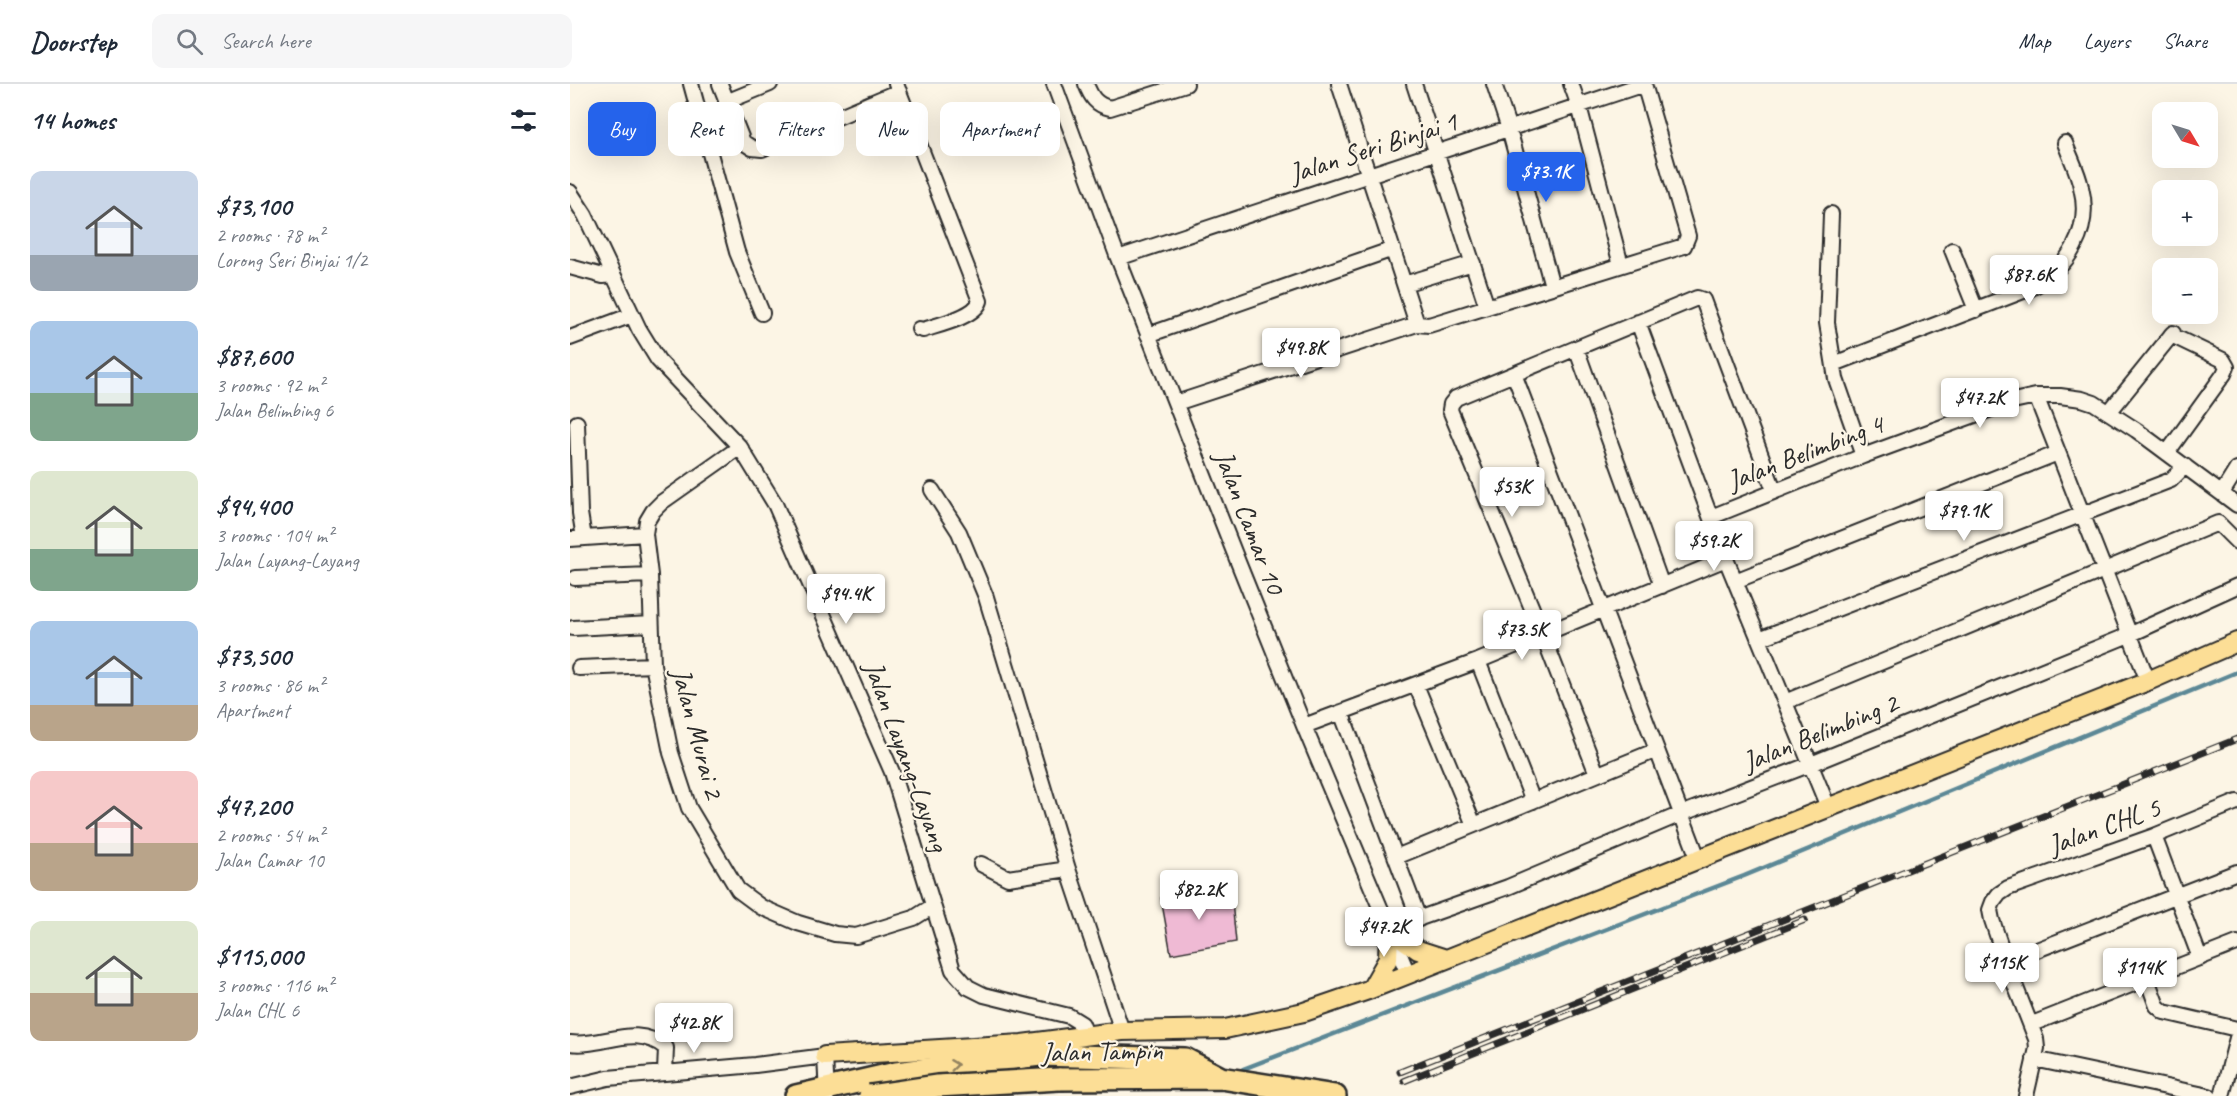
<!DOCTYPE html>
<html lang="en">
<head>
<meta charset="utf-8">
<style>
	body { margin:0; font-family:Caveat,sans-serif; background:#f6f6f7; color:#1f2937; height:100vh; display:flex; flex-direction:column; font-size:22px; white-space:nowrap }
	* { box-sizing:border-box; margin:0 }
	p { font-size:20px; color:#747a83 }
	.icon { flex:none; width:33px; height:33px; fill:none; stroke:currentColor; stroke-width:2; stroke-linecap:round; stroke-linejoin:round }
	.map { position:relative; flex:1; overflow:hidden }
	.side { display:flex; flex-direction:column; background:#fff; width:570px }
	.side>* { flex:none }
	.guide { position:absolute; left:18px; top:18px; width:570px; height:54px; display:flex; gap:12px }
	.needle { width:39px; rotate:128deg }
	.tools { position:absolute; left:1582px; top:18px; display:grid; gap:12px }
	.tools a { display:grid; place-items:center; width:66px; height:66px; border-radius:12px; background:#fff; box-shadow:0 6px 24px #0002; font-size:30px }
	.price { position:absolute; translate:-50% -51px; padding:0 14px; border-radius:6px; background:#fff; color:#222; font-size:20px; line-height:39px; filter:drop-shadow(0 2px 3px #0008) }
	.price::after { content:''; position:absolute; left:50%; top:36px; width:18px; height:14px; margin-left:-9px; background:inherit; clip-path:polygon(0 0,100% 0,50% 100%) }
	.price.on { background:#2563eb; color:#fff }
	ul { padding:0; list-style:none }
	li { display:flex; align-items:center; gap:18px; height:150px; padding:0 30px }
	li span { display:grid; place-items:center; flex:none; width:168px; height:120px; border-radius:12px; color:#555 }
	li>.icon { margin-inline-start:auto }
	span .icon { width:72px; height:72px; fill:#fffc; stroke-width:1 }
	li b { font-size:26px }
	h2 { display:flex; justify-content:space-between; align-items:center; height:72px; padding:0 30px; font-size:26px }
	.chip { padding:0 21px; border-radius:12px; background:#fff; box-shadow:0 6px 24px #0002; font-size:21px; line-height:54px }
	.chip.on { background:#2563eb; color:#fff }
	header { display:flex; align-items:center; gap:36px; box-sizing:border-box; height:84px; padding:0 30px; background:#fff; border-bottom:2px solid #e0e1e3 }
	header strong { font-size:28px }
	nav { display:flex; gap:33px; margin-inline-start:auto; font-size:21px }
	.search { width:420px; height:54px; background:#f6f6f7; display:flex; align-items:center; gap:15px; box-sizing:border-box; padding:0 21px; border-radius:12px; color:#747a83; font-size:22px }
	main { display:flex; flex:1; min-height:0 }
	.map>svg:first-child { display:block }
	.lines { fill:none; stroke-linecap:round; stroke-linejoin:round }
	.stream { stroke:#5c8896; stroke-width:4.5 }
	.building { fill:#efbad4; stroke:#2b2b2b; stroke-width:1.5 }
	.minor-casing { stroke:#2b2b2b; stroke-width:18 }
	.major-casing { stroke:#2b2b2b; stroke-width:22 }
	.highway-casing { stroke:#2b2b2b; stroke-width:26 }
	.minor { stroke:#fcf5e5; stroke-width:14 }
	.major { stroke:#fcde96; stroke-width:18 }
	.highway { stroke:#fcde96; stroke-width:21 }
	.rail-casing { stroke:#2b2b2b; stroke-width:7 }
	.rail { stroke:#fcf5e5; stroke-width:4.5; stroke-dasharray:14; stroke-linecap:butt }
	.highway-bridge-casing { stroke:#2b2b2b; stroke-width:26; stroke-linecap:butt }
	.highway-bridge { stroke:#fcde96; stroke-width:21 }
	.oneway { stroke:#948460 }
	.labels { text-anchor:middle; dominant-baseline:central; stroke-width:4.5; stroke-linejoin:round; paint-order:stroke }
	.street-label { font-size:28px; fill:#2b2b2b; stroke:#fcf5e5 }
</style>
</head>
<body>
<header>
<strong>Doorstep</strong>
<div class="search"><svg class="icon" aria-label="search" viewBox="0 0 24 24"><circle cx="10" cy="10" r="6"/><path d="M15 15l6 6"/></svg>Search here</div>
<nav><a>Map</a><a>Layers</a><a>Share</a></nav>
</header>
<main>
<section class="side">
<h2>14 homes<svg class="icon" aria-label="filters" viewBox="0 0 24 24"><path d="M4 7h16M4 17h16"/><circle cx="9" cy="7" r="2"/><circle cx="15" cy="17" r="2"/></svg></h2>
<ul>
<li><span style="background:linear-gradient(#c9d6e8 70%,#9aa5b1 0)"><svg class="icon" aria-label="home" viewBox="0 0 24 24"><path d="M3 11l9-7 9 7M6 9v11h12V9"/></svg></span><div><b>$73,100</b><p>2 rooms · 78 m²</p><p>Lorong Seri Binjai 1/2</p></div></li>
<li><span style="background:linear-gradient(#a9c7e8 60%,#7fa58c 0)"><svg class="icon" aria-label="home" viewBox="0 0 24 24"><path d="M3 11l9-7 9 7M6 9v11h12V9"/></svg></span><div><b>$87,600</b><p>3 rooms · 92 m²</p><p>Jalan Belimbing 6</p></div></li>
<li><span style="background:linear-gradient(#dfe7d0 65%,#7fa58c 0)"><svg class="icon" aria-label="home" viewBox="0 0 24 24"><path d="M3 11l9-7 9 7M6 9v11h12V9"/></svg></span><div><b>$94,400</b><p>3 rooms · 104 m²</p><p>Jalan Layang-Layang</p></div></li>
<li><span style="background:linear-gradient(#a9c7e8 70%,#b9a48a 0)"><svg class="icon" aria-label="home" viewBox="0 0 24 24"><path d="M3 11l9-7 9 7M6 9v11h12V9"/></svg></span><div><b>$73,500</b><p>3 rooms · 86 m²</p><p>Apartment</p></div></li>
<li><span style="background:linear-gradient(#f6c9c9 60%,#b9a48a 0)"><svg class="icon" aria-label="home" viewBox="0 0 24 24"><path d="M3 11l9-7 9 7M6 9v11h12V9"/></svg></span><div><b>$47,200</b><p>2 rooms · 54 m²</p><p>Jalan Camar 10</p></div></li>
<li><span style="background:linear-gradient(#dfe7d0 60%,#b9a48a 0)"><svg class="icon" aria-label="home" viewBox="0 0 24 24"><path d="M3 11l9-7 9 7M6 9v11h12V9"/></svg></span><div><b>$115,000</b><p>3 rooms · 116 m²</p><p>Jalan CHL 6</p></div></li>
</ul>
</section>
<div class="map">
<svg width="1667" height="1012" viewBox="0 0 1667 1012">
	<rect width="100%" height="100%" fill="#fcf5e5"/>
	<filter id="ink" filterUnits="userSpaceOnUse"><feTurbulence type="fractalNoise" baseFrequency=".0167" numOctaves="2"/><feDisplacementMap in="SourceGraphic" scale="12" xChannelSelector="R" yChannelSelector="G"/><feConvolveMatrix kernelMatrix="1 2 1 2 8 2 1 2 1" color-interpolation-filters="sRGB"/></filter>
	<g filter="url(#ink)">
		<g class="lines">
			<path class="stream" d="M673 985 1174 792 1667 588"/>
		</g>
		<path class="building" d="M661 808 666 858 601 870 591 814Z"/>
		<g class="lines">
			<g class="minor-casing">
				<path id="minor" d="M121 0 167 168 192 229
					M150 0 173 58 182 64 192 65 329 7
					M326 0 410 217C405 233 368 241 353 246L349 245
					M484 0 548 174 668 478 734 642 838 890
					M516 0C521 13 526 21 540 24L616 0
					M769 0 847 240
					M844 0 917 223
					M924 0 939 45 982 202
					M1001 0 1009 22 1051 181
					M156 18 200 0
					M0 108 15 131 69 245 88 276 170 363 205 420 322 688 383 886 398 903 414 911 499 932 512 940 516 951
					M1261 130 1257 239 1266 295 1293 372
					M1382 166 1406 226
					M548 174 1074 0
					M0 183 33 192 43 191
					M834 200 903 179
					M1068 238 1156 475 1258 723
					M578 251 823 165
					M0 254 62 231
					M1006 264 1092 502
					M1264 280 1461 204C1499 184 1522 146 1511 103 1508 88 1500 73 1495 59
					M944 290 1128 774
					M1466 312 1578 597
					M606 319 847 240 859 241 1114 162 1118 152 1074 0
					M1540 327 1603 249
					M7 339 10 429 14 454
					M170 363 92 418 83 427 77 437 75 450 80 491 83 581 101 669 119 724 168 806 191 823 228 839 265 850 286 852 344 834 363 822
					M1597 369 1654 290 1657 283 1653 276 1601 251
					M362 406 389 448 416 513 498 785 552 947
					M1652 409 1667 385
					M1141 433 1293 372 1443 317 1466 312H1490L1512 315 1524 319 1566 346 1667 421
					M0 455 75 450
					M5 494 80 491
					M1165 497 1488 369
					M3 544 81 540
					M1189 555 1601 396 1615 382
					M908 577 963 717
					M9 584 83 581
					M846 601 904 741
					M1215 618 1648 439 1667 458
					M771 628 849 835
					M734 642 908 577 1156 475
					M1027 690 973 551 880 326 881 320 886 314 1127 214 1133 216 1204 406
					M1584 752 1630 874
					M826 773 1087 666
					M411 780 438 794 498 785
					M819 845 938 803 1111 730 1241 680 1559 551 1667 502
					M1436 878 1667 788
					M1577 895 1587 922 1594 928 1667 945
					M1462 940 1667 859
					M0 959C33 964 64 938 96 964L95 988
					M1464 975 1639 1012
					M0 1003 38 994 185 981 255 972 257 1012
					M1456 1012 1467 964 1466 955 1436 878 1422 836 1420 826 1423 818 1429 810 1438 804 1584 752 1667 718
					M1652 1012 1667 954"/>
			</g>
			<g class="major-casing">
				<path id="major" d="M819 845 848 866 876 875
					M801 905 818 875 819 845
					M255 972 452 960 552 947 655 945 734 928 801 905 1578 597 1667 558"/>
			</g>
			<g class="highway-casing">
				<path id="highway" d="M489 995 651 994 765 1012
					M226 1012 326 989 470 971 615 975 651 994"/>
			</g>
			<use href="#minor" class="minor"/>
			<use href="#major" class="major"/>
			<use href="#highway" class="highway"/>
			<g class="rail-casing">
				<path id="rail" d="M830 988 1667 655
					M834 997 1235 836"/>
			</g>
			<use href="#rail" class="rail"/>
			<g class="highway-bridge-casing">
				<path id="highway-bridge" d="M300 1012 367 1002 489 995"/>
			</g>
			<use href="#highway-bridge" class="highway-bridge"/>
		</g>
		<defs><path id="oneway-chevron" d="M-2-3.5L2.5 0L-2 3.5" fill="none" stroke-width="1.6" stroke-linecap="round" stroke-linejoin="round" transform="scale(1.5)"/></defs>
		<use class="oneway" href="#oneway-chevron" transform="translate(384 981) rotate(-7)"/>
	</g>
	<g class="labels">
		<g class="street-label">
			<text transform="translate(803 63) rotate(-18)">Jalan Seri Binjai 1</text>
			<text transform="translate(1235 368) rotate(-21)">Jalan Belimbing 4</text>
			<text transform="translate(680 438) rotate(69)">Jalan Camar 10</text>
			<text transform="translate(1250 648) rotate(-22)">Jalan Belimbing 2</text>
			<text transform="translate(128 649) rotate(75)">Jalan Murai 2</text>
			<text transform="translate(337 672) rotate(70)">Jalan Layang-Layang</text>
			<text transform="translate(1534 742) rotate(-20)">Jalan CHL 5</text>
			<text transform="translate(532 967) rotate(-1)">Jalan Tampin</text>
		</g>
	</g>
</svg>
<div class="tools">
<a><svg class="needle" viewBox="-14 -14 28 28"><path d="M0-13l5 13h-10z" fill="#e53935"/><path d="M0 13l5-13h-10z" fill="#747a83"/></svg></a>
<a>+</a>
<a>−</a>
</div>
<b class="price on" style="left:976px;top:119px">$73.1K</b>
<b class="price" style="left:1459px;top:222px">$87.6K</b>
<b class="price" style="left:731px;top:295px">$49.8K</b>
<b class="price" style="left:1410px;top:345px">$47.2K</b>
<b class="price" style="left:942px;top:434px">$53K</b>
<b class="price" style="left:1394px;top:458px">$79.1K</b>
<b class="price" style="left:1144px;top:488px">$59.2K</b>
<b class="price" style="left:276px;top:541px">$94.4K</b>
<b class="price" style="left:952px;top:577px">$73.5K</b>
<b class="price" style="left:629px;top:837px">$82.2K</b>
<b class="price" style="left:814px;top:874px">$47.2K</b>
<b class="price" style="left:1432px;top:910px">$115K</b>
<b class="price" style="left:1570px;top:915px">$114K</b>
<b class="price" style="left:124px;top:970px">$42.8K</b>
<div class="guide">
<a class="chip on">Buy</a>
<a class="chip">Rent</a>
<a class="chip">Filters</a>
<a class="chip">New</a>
<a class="chip">Apartment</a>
</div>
</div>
</main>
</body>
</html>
